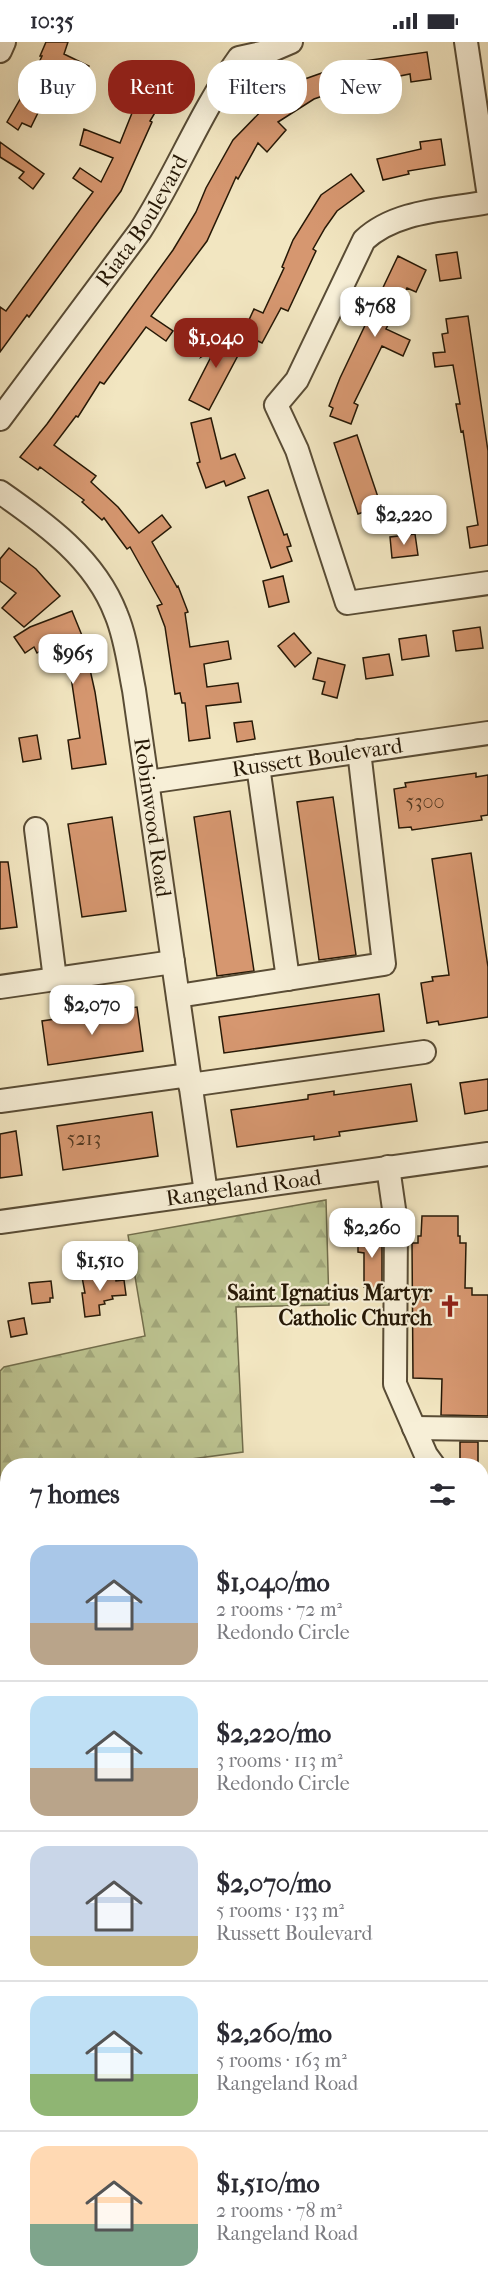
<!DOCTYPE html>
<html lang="en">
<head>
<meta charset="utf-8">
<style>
	body { margin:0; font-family:"IM FELL French Canon",serif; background:#f2f2f3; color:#2b2b33; height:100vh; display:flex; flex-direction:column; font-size:22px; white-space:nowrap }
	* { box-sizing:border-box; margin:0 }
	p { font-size:20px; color:#7c7c81 }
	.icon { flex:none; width:33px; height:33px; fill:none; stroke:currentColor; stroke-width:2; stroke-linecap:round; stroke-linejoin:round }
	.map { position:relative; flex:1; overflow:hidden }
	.side { position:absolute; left:0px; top:1416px; width:489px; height:836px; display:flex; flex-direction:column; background:#fff; border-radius:24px 24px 0 0; box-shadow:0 6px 24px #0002 }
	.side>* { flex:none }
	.banner { position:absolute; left:18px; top:18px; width:453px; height:54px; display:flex; gap:12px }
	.price { position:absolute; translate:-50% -51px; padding:0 14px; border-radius:12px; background:#fff; color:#222; font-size:20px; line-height:39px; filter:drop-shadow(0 2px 3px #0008) }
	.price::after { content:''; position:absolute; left:50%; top:36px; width:18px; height:14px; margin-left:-9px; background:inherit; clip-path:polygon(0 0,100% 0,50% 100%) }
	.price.selected { background:#8f2418; color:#fff }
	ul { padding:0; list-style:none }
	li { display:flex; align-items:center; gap:18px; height:150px; padding:0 30px }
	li+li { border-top:2px solid #e1e1e2 }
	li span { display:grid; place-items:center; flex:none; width:168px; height:120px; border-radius:18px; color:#555 }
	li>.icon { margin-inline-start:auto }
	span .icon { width:72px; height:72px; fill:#fffc; stroke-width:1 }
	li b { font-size:26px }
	h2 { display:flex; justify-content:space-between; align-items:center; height:72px; padding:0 30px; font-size:26px }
	.tag { padding:0 21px; border-radius:24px; background:#fff; box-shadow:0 6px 24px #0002; font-size:21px; line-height:54px }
	.tag.selected { background:#8f2418; color:#fff }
	.status { display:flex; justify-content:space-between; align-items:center; height:42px; padding:0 30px; background:#fff; direction:ltr }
	.status svg { height:16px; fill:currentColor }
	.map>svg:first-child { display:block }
	.forest { fill:url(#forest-firs); stroke:#726e4c; stroke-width:1.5 }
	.park { fill:url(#park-tufts); stroke:#726e4c; stroke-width:1.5 }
	.pitch { fill:#bdc491; stroke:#726e4c; stroke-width:1.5 }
	.building { fill:#d69770; stroke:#261806; stroke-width:1.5 }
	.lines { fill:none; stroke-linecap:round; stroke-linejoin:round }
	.minor-casing { stroke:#594c35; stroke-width:26 }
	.minor { stroke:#f7efd7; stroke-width:22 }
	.labels { text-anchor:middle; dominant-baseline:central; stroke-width:4.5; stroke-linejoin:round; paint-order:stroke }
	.number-label { font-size:20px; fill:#523820 }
	.street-label { font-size:22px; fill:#261806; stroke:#f7efd7 }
	.poi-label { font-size:22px; font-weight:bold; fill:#261806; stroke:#f7efd7; text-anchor:end }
</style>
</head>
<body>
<div class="status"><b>10:35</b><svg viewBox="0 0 49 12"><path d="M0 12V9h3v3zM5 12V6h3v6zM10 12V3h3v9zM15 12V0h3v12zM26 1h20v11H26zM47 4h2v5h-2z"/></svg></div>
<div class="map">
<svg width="488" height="2251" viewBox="0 0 488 2251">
	<defs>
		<pattern id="forest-firs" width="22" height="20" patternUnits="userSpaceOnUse" patternTransform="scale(1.5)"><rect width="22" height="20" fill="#bdc491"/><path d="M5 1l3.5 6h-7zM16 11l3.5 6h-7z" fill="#a2a87c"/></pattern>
		<pattern id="park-tufts" width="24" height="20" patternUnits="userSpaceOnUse" patternTransform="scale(1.5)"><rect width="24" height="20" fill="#bdc491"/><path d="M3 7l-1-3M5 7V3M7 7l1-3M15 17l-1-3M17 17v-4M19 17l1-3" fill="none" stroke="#a2a87c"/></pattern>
	</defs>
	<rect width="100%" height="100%" fill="#f2e6c1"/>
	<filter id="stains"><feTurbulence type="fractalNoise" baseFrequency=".00333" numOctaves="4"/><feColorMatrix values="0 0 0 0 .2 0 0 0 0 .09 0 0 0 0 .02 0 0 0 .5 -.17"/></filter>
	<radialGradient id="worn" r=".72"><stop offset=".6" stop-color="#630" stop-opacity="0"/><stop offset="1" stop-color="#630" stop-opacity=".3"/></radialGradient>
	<path class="forest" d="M326 1158 329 1263 236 1265 243 1410 162 1421V1423L8 1424V1860L0 1861V1329L4 1325 145 1294 128 1193Z"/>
	<path class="park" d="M7 1500 8 1866 0 1867V1501Z"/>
	<path class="pitch" d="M482 1461H488V1689H482Z"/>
	<path class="building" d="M46 0H68L64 12 89 24 81 40 58 30 31 85 22 81 18 88 7 80 30 40 42 14H40Z
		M427 10 431 37 411 40 410 32 355 43 314 57 278 80 286 88 267 110 258 101 238 137 236 135 207 199 151 274 173 289 166 299 146 285 104 342 100 340 78 375 76 374 54 403 96 434 91 440 118 465 139 491 162 473 171 485 152 500 177 545 178 544 188 570 185 571 190 605 228 599 231 617 204 622 207 645 238 641 241 660 206 664 210 696 189 699 185 661H182L180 651 175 652 165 585 157 564 162 562 130 505 127 507 104 476 102 478 82 460 84 458 40 425 38 428 20 415 47 382 173 208 196 170 206 146 233 98 272 58 302 38 350 21Z
		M153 31 172 42 150 79 152 80 121 149 29 275 27 273 0 310V265L6 269 93 150 73 136 80 126 101 140 113 116 80 103 84 87 120 101 134 66H133Z
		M441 97 445 123 408 129 409 132 383 138 377 117 421 107 420 100Z
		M0 100 44 132 33 147 19 136 24 130 0 115Z
		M351 132 364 149 337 169 325 186 313 207 316 209 288 269 281 266 262 301 258 299 257 301 251 298 252 296 243 291 254 267 263 271 284 226 282 225 293 198 321 153Z
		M457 210 461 236 440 239 436 213Z
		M398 214 426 228 416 250 407 246 386 287 410 298 403 314 382 304 354 361 358 363 351 382 330 374 333 366 329 364 340 336Z
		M468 274 488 409V503L470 506 467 485 478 483 463 389 461 390 456 362H460L453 323 435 325 433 311 445 310 442 292 448 291 446 277Z
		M215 289 243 304 209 368 189 358 215 307 201 315Z
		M211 376 221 417 235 412 245 436 226 444 224 439 206 446 197 421 200 420 191 381Z
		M357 393 381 464 358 472 334 401Z
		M268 448 284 493 287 492 291 504 287 505 292 519 271 526 248 455Z
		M415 492 418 513 392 516 390 495Z
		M9 506 36 527 60 554 24 585 2 566 16 551 0 539V517Z
		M283 534 289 560 269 565 263 539Z
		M72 569 83 596 95 650 106 722 72 727 68 698 80 696 71 635 61 595 37 611 34 605 25 611 14 595 30 585Z
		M480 585 483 606 456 609 453 589Z
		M294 591 311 611 295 625 278 604Z
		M426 593 429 614 402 618 399 597Z
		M389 612 393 633 366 637 363 616Z
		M318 616 345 623 337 656 322 652 325 640 313 637Z
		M252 679 255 697 237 700 234 681Z
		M37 693 41 717 23 720 19 696Z
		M476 731V735L488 733V773L481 774 482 778 412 788 411 785 399 786 394 747 406 745 405 741Z
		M333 755 356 913 319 918 297 760Z
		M230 769 254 929 217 934 194 775Z
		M112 775 126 869 82 875 68 782Z
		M471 811 488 925V975L439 983 438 979 427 981 421 941 433 939 432 935 449 933 432 817Z
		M0 820H8L17 885 0 887Z
		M379 952 384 989 224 1011 219 975Z
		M137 965 143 1009 48 1023 42 979Z
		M488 1037V1068L465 1072 460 1041Z
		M411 1042 417 1079 339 1090 340 1094 314 1098V1094L237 1105 231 1068 308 1057V1053L334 1049V1053Z
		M152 1070 158 1114 63 1128 57 1084Z
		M16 1089 22 1133 0 1136V1092Z
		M422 1174H458V1194H460V1201H466L465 1246H472V1253H488V1374L441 1373 442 1337 413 1336 412 1201H418V1194H421Z
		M358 1183H382V1257H367V1246L364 1245V1211L358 1210Z
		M115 1230 116 1239 124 1238 126 1253 112 1254 113 1257 104 1259 105 1262 99 1263 100 1273 85 1275 82 1251H85L82 1235Z
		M51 1239 53 1256H50V1260L32 1262 29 1241Z
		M24 1276 27 1292 11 1295 8 1279Z
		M460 1400H478V1424H460Z"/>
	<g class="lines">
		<g class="minor-casing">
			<g id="minor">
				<path d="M466 0 488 148"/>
				<path d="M0 9 4 0"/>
				<path d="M488 160C447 168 396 168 364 198L297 338 276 363 297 408 347 561 488 541"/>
				<path id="s1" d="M0 377 140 189C176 133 200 70 239 16L270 9 291 0"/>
				<path id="s2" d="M0 450C46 482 95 517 116 572 126 596 129 623 134 648L206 1151"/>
				<path d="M258 724 288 937"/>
				<path id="s3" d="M148 740 488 691"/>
				<path d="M36 787 55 937"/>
				<path d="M0 945 173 920"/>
				<path d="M178 954 384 922 359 709"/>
				<path d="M190 1043 424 1010"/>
				<path d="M0 1059 189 1033"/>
				<path d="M388 1125 396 1181 395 1342 426 1413 434 1424"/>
				<path id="s4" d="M0 1180 488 1112"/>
				<path d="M414 1386 488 1387"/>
				<path d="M482 1452 488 1453"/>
				<path d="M482 2240 488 2226"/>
				<path d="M64 2244 65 2251"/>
				<path d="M217 2244V2251"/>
			</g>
		</g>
		<use href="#minor" class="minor"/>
	</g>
	<defs>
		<g id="church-bare" transform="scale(1.8)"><path d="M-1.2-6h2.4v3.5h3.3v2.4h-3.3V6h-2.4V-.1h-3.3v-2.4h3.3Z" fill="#8f2418" stroke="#f7efd7" stroke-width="2.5" paint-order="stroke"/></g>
	</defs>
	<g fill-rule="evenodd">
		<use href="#church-bare" x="450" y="1264"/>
	</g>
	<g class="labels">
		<g class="number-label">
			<text x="425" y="759">5300</text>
			<text x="84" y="1096">5213</text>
		</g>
		<g class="street-label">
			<text stroke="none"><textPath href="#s1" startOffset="244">Riata Boulevard</textPath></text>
			<text stroke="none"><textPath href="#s3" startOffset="171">Russett Boulevard</textPath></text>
			<text stroke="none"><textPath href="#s2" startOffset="378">Robinwood Road</textPath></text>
			<text stroke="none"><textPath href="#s4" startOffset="246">Rangeland Road</textPath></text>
		</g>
		<g class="poi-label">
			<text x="432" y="1251">Saint Ignatius Martyr<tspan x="432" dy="25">Catholic Church</tspan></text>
		</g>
	</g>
	<rect width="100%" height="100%" filter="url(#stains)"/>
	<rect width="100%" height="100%" fill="url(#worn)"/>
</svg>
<b class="price" style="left:375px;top:296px">$768</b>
<b class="price selected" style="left:216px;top:327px">$1,040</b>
<b class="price" style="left:404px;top:504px">$2,220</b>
<b class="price" style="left:73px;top:643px">$965</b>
<b class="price" style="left:92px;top:994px">$2,070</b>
<b class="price" style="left:372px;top:1217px">$2,260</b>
<b class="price" style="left:100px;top:1250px">$1,510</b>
<div class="banner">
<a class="tag">Buy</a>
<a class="tag selected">Rent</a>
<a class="tag">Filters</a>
<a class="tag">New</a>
</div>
<section class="side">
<h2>7 homes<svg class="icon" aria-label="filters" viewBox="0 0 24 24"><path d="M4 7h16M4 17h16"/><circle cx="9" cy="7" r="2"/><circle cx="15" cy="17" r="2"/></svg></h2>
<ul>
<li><span style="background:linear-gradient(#a9c7e8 65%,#b9a48a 0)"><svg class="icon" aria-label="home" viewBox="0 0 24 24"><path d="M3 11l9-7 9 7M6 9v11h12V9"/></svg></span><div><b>$1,040/mo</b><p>2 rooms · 72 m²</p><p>Redondo Circle</p></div></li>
<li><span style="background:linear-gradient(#bfe0f5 60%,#b9a48a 0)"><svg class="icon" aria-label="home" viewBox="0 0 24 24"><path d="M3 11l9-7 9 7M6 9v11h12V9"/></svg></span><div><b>$2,220/mo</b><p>3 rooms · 113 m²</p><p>Redondo Circle</p></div></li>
<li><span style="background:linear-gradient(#c9d6e8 75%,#c2b280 0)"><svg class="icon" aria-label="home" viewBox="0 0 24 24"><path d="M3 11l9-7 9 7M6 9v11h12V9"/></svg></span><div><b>$2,070/mo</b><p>5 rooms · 133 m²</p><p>Russett Boulevard</p></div></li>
<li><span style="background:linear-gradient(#bfe0f5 65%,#8fb573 0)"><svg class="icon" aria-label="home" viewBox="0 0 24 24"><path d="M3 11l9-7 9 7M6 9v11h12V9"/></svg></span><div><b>$2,260/mo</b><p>5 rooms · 163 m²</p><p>Rangeland Road</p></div></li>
<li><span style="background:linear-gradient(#ffd9b3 65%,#7fa58c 0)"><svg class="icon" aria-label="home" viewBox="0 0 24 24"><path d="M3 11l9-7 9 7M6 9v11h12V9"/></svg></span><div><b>$1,510/mo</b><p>2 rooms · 78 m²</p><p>Rangeland Road</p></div></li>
</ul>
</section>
</div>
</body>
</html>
